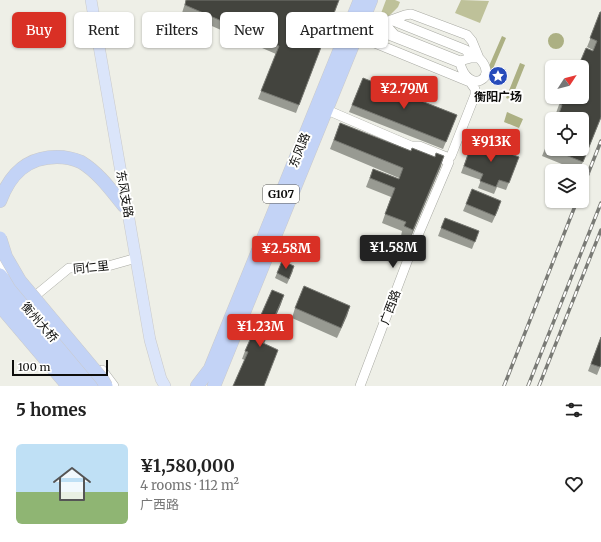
<!DOCTYPE html>
<html lang="en">
<head>
<meta charset="utf-8">
<style>
	body { margin:0; font-family:Merriweather,"Noto Sans SC",serif; background:#f6f6f6; color:#222; height:100vh; display:flex; flex-direction:column; font-size:15px; white-space:nowrap }
	* { box-sizing:border-box; margin:0 }
	p { font-size:13px; color:#767676 }
	.icon { flex:none; width:22px; height:22px; fill:none; stroke:currentColor; stroke-width:2; stroke-linecap:round; stroke-linejoin:round }
	.map { position:relative; height:386px; overflow:hidden }
	.drawer { display:flex; flex-direction:column; background:#fff; flex:1 }
	.drawer>* { flex:none }
	.top-card { position:absolute; left:12px; top:12px; width:400px; height:36px; display:flex; gap:8px }
	.needle { width:26px; rotate:54deg }
	.tools { position:absolute; left:545px; top:60px; display:grid; gap:8px }
	.tools a { display:grid; place-items:center; width:44px; height:44px; border-radius:6px; background:#fff; box-shadow:0 1px 3px #0004; font-size:20px }
	.scale { position:absolute; left:12px; bottom:10px; width:96px; box-sizing:border-box; padding-left:4px; border:2px solid #0e0e0c; border-top:0; font-size:11px; line-height:14px; white-space:nowrap; color:#0e0e0c; -webkit-text-stroke:3px #fffffe; paint-order:stroke }
	.price { position:absolute; translate:-50% -34px; padding:0 9px; border-radius:4px; background:#d93025; color:#fff; font-size:13px; line-height:26px; filter:drop-shadow(0 1px 2px #0008) }
	.price::after { content:''; position:absolute; left:50%; top:24px; width:12px; height:9px; margin-left:-6px; background:inherit; clip-path:polygon(0 0,100% 0,50% 100%) }
	.price.current { background:#222; color:#fff }
	ul { padding:0; list-style:none }
	li { display:flex; align-items:center; gap:12px; height:100px; padding:0 16px }
	li+li { border-top:1px solid #e0e0e0 }
	li span { display:grid; place-items:center; flex:none; width:112px; height:80px; border-radius:6px; color:#555 }
	li>.icon { margin-inline-start:auto }
	span .icon { width:48px; height:48px; fill:#fffc; stroke-width:1 }
	li b { font-size:17px }
	h2 { display:flex; justify-content:space-between; align-items:center; height:48px; padding:0 16px; font-size:17px }
	.pill { padding:0 14px; border-radius:6px; background:#fff; box-shadow:0 1px 3px #0004; font-size:14px; line-height:36px }
	.pill.current { background:#d93025; color:#fff }
	.map>svg:first-child { display:block }
	.green { fill:#bec199 }
	.forest { fill:#acb083 }
	.lines { fill:none; stroke-linecap:round; stroke-linejoin:round }
	.minor-casing { stroke:#a9aaa3; stroke-width:10 }
	.major-casing { stroke:#cacaca; stroke-width:12 }
	.highway-casing { stroke:#cacaca; stroke-width:14 }
	.minor { stroke:#fff; stroke-width:9 }
	.major { stroke:#dbe5fa; stroke-width:11 }
	.highway { stroke:#c3d3f6; stroke-width:13 }
	.rail-casing { stroke:#797a75; stroke-width:3.5 }
	.rail { stroke:#fffffe; stroke-width:2; stroke-dasharray:6; stroke-linecap:butt }
	.highway-bridge-casing { stroke:#cacaca; stroke-width:14; stroke-linecap:butt }
	.highway-bridge { stroke:#c3d3f6; stroke-width:13 }
	.wall { fill:#989a92 }
	.shaded-wall { fill:#767771 }
	.building { fill:#43443e; stroke:#767771 }
	.labels { text-anchor:middle; dominant-baseline:central; stroke-width:4; stroke-linejoin:round; paint-order:stroke }
	.shield { fill:#fffffe; stroke:#565655; stroke-width:1 }
	.shield-label { font-size:11px; font-weight:bold; fill:#0e0e0c }
	.poi-label { font-size:12px; font-weight:bold; fill:#0e0e0c; stroke:#fffffe }
	.street-label { font-size:12px; fill:#0e0e0c; stroke:#fffffe }
</style>
</head>
<body>
<div class="map">
<svg width="601" height="386" viewBox="0 0 601 386">
	<rect width="100%" height="100%" fill="#eeefe7"/>
	<path class="green" d="M386 0H395L400 2 398 7 387 18 380 16Z
		M461 0 489 1 480 23 455 13Z"/>
	<path class="forest" d="M548 41a8 8 0 1 1 16 0a8 8 0 1 1-16 0Z
		M502 36 506 38 492 71 489 66Z
		M520 63 525 65 511 100 506 98Z
		M507 112 523 119 519 128 504 122Z"/>
	<g class="lines">
		<g class="minor-casing">
			<path id="minor" d="M365 15 383 22 395 35 460 61 471 58H479C500 79 468 95 460 63L371 28 365 29 357 34 370 41 470 82 475 89V95L451 156 449 158 419 146H413
				M391 20 405 15 411 14 467 35 472 41 479 58
				M389 21 391 20 466 50 471 58
				M327 110 418 149
				M0 262 13 275
				M30 291 35 296 69 268H101L133 259
				M102 370 114 386
				M360 386 410 254 449 162 441 158"/>
		</g>
		<g class="major-casing">
			<path id="major" d="M91 0 150 340 161 379 165 386"/>
		</g>
		<g class="highway-casing">
			<path id="highway" d="M0 201C10 174 27 157 57 157 64 157 74 159 81 162 99 173 111 190 124 206
				M0 275 96 386
				M0 290 83 386
				M0 306 68 386
				M197 386 210 369 360 0
				M214 386 371 0"/>
		</g>
		<use href="#minor" class="minor"/>
		<use href="#major" class="major"/>
		<use href="#highway" class="highway"/>
		<g class="rail-casing">
			<path id="rail" d="M582 189 601 141
				M504 386 577 201
				M528 386 601 203
				M539 386 601 230"/>
		</g>
		<use href="#rail" class="rail"/>
		<g class="highway-bridge-casing">
			<path id="highway-bridge" d="M0 238 6 257 20 281 102 379 106 386"/>
		</g>
		<use href="#highway-bridge" class="highway-bridge"/>
	</g>
	<path class="wall" d="M186 0H339L296 113 258 99 276 54 182 13Z
		M601 12V118L579 171 542 156 559 114 556 113 560 102 553 99 554 97H582L593 50 587 47Z
		M363 78 457 115 443 149 349 112Z
		M340 123 441 166 410 239 401 236 402 231 382 223 391 197 366 187 373 169 399 179V178L330 149Z
		M473 140 519 157 506 190 497 187 494 194 478 188 481 180 461 173Z
		M466 204 499 208 492 223 463 211Z
		M445 218 479 231 472 249 438 236Z
		M293 271 287 284 275 278 277 273Z
		M281 304 264 344 245 360 242 359 245 351Z
		M350 306 337 338 292 318 295 308Z
		M601 337V365L597 375 588 371Z"/>
	<path class="shaded-wall" d="M444 156 441 166 410 239 413 230Z
		M284 295 281 304 260 352 263 343Z
		M350 306 347 316 337 338 341 328Z"/>
	<path class="building" d="M186 0H339L299 105 261 91 279 46 185 5Z
		M600 12H601V117L583 162 546 147 552 131V149H582V119H557L562 105 560 104 562 97H582V67H578L586 48 593 51 597 41 590 38Z
		M363 78 457 115 446 142 352 105Z
		M340 123 411 151 412 148 435 157 436 153 444 156 413 230 404 226 406 222 385 214 395 188 370 178 373 169 399 179 403 168 334 140Z
		M473 140 519 157 509 183 499 180 496 187 480 181 483 174 464 166Z
		M472 189 501 201 495 216 466 204Z
		M445 218 479 231 475 242 441 228Z
		M282 261 294 266 289 279 277 273Z
		M304 286 350 306 341 328 295 308Z
		M272 290 284 295 263 343 278 350 264 386H233L248 352 245 351Z
		M601 337V365L600 367 591 364Z"/>
	<defs>
		<g id="sight-disc" transform="scale(1)"><circle r="9.5" fill="#274cbb" stroke="#fffffe"/><path d="M0-6L1.8-2.2L6-1.7L2.9 1.2L3.7 5.4L0 3.3L-3.7 5.4L-2.9 1.2L-6-1.7L-1.8-2.2Z" fill="#fff"/></g>
	</defs>
	<g fill-rule="evenodd">
		<use href="#sight-disc" x="498" y="76"/>
	</g>
	<g class="labels">
		<rect class="shield" x="263" y="185" width="36" height="18" rx="3"/>
		<g class="shield-label">
			<text x="281" y="194">G107</text>
		</g>
		<g class="poi-label">
			<text x="498" y="96">衡阳广场</text>
		</g>
		<g class="street-label">
			<text transform="translate(299 150) rotate(-68)">东风路</text>
			<text transform="translate(125 194) rotate(80)">东风支路</text>
			<text transform="translate(91 267) rotate(-6)">同仁里</text>
			<text transform="translate(390 307) rotate(-69)">广西路</text>
			<text transform="translate(40 322) rotate(49)">衡州大桥</text>
		</g>
	</g>
</svg>
<div class="tools">
<a><svg class="needle" viewBox="-14 -14 28 28"><path d="M0-13l5 13h-10z" fill="#e53935"/><path d="M0 13l5-13h-10z" fill="#767676"/></svg></a>
<a><svg class="icon" aria-label="locate" viewBox="0 0 24 24"><circle cx="12" cy="12" r="6"/><path d="M12 2v4M12 18v4M2 12h4M18 12h4"/></svg></a>
<a><svg class="icon" aria-label="layers" viewBox="0 0 24 24"><path d="M12 4l9 5-9 5-9-5zM3 14l9 5 9-5"/></svg></a>
</div>
<div class="scale">100 m</div>
<b class="price" style="left:404px;top:110px">¥2.79M</b>
<b class="price" style="left:491px;top:163px">¥913K</b>
<b class="price current" style="left:393px;top:269px">¥1.58M</b>
<b class="price" style="left:286px;top:270px">¥2.58M</b>
<b class="price" style="left:260px;top:348px">¥1.23M</b>
<div class="top-card">
<a class="pill current">Buy</a>
<a class="pill">Rent</a>
<a class="pill">Filters</a>
<a class="pill">New</a>
<a class="pill">Apartment</a>
</div>
</div>
<section class="drawer">
<h2>5 homes<svg class="icon" aria-label="filters" viewBox="0 0 24 24"><path d="M4 7h16M4 17h16"/><circle cx="9" cy="7" r="2"/><circle cx="15" cy="17" r="2"/></svg></h2>
<ul>
<li><span style="background:linear-gradient(#bfe0f5 60%,#8fb573 0)"><svg class="icon" aria-label="home" viewBox="0 0 24 24"><path d="M3 11l9-7 9 7M6 9v11h12V9"/></svg></span><div><b>¥1,580,000</b><p>4 rooms · 112 m²</p><p>广西路</p></div><svg class="icon" aria-label="heart" viewBox="0 0 24 24"><path d="M12 20l-8-8c-3-5 5-10 8-4 3-6 11-1 8 4z"/></svg></li>
</ul>
</section>
</body>
</html>
